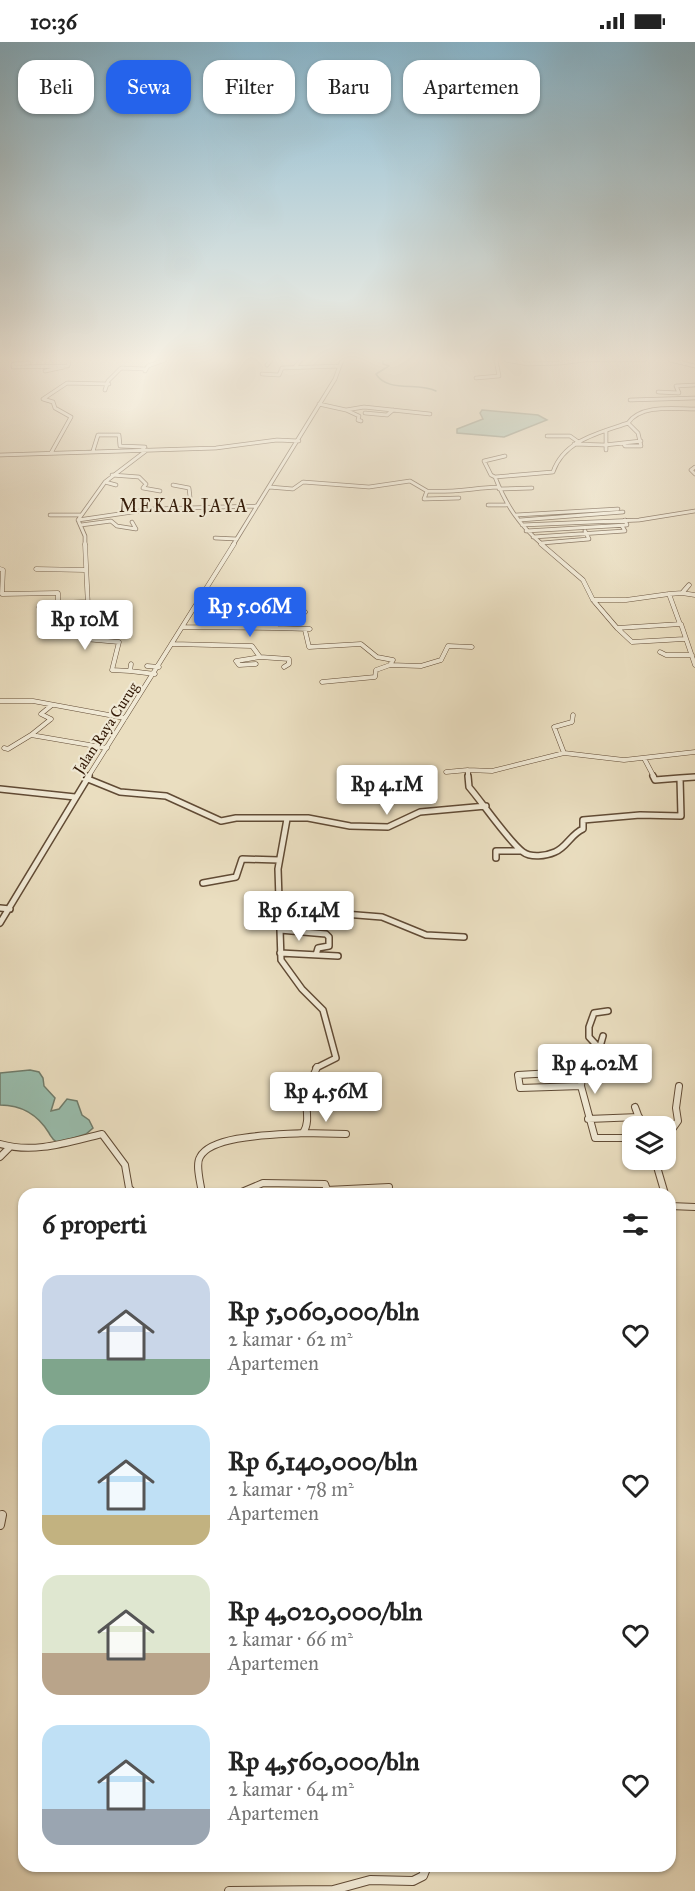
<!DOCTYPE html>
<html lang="id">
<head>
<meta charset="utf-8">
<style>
	body { margin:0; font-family:"IM FELL Great Primer",serif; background:#f6f6f6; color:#222; height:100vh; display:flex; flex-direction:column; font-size:22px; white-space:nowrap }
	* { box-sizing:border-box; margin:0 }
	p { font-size:20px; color:#767676 }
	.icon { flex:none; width:33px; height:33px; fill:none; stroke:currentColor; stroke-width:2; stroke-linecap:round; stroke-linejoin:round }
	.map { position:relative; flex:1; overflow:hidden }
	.side { position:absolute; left:18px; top:1146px; width:658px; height:684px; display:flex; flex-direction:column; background:#fff; border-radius:18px; box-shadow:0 2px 4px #0004 }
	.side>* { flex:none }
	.guide { position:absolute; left:18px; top:18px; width:660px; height:54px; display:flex; gap:12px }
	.buttons { position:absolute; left:622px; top:1074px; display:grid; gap:12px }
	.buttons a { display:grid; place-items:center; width:54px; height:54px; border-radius:12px; background:#fff; box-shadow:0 2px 4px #0004; font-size:30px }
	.price { position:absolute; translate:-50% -51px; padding:0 14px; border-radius:6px; background:#fff; color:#222; font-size:20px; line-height:39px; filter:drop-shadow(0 2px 3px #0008) }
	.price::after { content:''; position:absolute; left:50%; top:36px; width:18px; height:14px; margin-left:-9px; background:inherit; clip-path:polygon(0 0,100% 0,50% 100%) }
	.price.on { background:#2563eb; color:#fff }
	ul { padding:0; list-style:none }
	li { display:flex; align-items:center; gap:18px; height:150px; padding:0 24px }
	li span { display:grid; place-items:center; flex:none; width:168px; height:120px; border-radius:18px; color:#555 }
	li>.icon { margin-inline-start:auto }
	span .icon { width:72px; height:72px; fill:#fffc; stroke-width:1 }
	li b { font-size:26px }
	h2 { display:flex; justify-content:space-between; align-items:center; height:72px; padding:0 24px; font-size:26px }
	.pill { padding:0 21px; border-radius:18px; background:#fff; box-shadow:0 2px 4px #0004; font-size:21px; line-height:54px }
	.pill.on { background:#2563eb; color:#fff }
	.status { display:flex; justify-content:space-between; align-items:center; height:42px; padding:0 30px; background:#fff; direction:ltr }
	.status svg { height:16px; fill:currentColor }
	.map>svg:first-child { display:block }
	.water { fill:#99bdad; stroke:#707c6b; stroke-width:1.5 }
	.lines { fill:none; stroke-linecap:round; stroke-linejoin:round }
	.stream { stroke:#707c6b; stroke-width:1.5 }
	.minor-far4-casing { stroke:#614b35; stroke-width:4.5 }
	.minor-far3-casing { stroke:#614b35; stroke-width:5 }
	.minor-far2-casing { stroke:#614b35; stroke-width:8 }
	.minor-far1-casing { stroke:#614b35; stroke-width:8 }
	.minor-casing { stroke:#614b35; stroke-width:10 }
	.minor-far4 { stroke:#f1ead6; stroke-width:3 }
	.minor-far3 { stroke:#f1ead6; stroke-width:4 }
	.minor-far2 { stroke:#f1ead6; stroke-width:5 }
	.minor-far1 { stroke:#f1ead6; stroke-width:6 }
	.minor { stroke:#f1ead6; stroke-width:8 }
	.labels { text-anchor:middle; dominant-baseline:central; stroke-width:4.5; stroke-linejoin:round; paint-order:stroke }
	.far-street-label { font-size:15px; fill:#331a07; stroke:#f1ead6 }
	.far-quarter-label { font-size:18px; letter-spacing:1.5px; fill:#331a07; stroke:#f1ead6 }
</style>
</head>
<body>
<div class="status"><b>10:36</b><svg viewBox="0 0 49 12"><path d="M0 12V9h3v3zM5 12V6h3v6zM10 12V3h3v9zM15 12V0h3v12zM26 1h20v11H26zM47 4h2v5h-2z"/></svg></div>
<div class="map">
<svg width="695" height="1849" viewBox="0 0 695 1849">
	<rect width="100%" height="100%" fill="#eadec0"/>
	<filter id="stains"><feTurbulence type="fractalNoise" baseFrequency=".00333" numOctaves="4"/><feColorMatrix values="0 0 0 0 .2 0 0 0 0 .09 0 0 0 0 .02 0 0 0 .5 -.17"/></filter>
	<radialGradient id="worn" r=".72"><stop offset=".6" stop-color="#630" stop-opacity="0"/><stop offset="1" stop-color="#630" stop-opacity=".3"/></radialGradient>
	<path class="water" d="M482 368 538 373 547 378 504 395 457 391V387L483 377 480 371Z
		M30 1028 39 1030 43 1036 44 1044 55 1056 51 1069 59 1067 67 1057 77 1059 82 1073 89 1078 93 1086 86 1092 58 1101C52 1098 52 1096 49 1091 38 1073 21 1063 0 1063V1031Z"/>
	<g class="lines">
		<path class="stream" d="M383 318V322L389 324 376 332C388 351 417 340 436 349"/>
		<g class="minor-far4-casing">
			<path id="minor-far4" d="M506 318 528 322 561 321V318
				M585 318H644
				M670 318 695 324
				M29 321 13 322V325L68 324 69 320
				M561 321 585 318
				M267 323 271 318
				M295 325 301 318
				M45 329 64 325
				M145 329 148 324 165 318
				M262 332 279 333 282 326 340 324
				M476 336 499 334 496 318
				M105 348 108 339 121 326 146 327
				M658 350 679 351 676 344 695 343
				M43 357 53 360 55 366 71 375 51 411
				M43 357 67 341 109 342
				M630 358 695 356
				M319 362 346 368 364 365 430 372
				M346 368 359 374 358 378 361 379
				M365 371 387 373 393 368
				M606 389V408
				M547 394H570L577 399
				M623 401 625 404H641L638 391 628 381
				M574 402 605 403 641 399
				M93 409 98 393H119L120 404 145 405 142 408
				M0 413 216 406 277 398 299 399
				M505 414 484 419 491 433 495 435C506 463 519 483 543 503
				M695 425 691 428 695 432
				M112 433 139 435 146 442 143 446 160 449
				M495 435 553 430C564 398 599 391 628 381 641 362 674 367 695 367
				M105 440 116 443
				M173 443 189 446 190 455 185 465
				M269 445 293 447 303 440 369 445 410 439 427 449
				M499 447 532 446
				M459 456 424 457 427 449C451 451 474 446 498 445
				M488 463H506
				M50 473H80
				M516 473 618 467
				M78 478 153 467 257 464
				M520 478 623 470
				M81 483 111 479 117 484 136 487 132 480
				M522 483 639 478 695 469
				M526 489 627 483 625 478
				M533 495 625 489 622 484
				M215 496 237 497
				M542 501 589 497 585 489
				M85 503V494L78 478 105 440 147 408
				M233 503 335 337 342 318"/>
		</g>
		<g class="minor-far3-casing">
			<path id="minor-far3" d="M85 502 89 585 85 597 119 600 112 628 130 629
				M541 502 583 538 593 558 617 586 681 582 695 623
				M0 527 3 528 2 552 58 551V561L88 560
				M36 527 85 528
				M682 551 695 553
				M199 558 242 563 240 577
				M593 558H626L669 552
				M39 565 40 562 58 561
				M680 582 669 552 682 551 689 543
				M183 585 274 586 279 579 297 578 305 570
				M275 586 310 587
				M617 586 632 600 684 597
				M305 588 309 605 361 602 377 615 393 618 390 623 376 628 375 635 322 640
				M87 590H101
				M173 602 252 604 260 615 289 617V622L284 625
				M660 610 666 613H692
				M131 622 130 629 155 632
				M256 622 239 623 236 619 260 615
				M390 623 421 624 441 618 448 604 472 605
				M147 624 159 625
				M0 659H33L125 676
				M51 677 31 693 107 706
				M51 677 41 672 52 663
				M4 706 8 707 31 693
				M564 711 554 685 572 680 573 673
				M645 718 654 735
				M446 730 468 728
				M88 735 234 502
				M468 735V728L492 729 564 711 624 718 695 710"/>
		</g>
		<g class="minor-far2-casing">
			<path id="minor-far2" d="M468 734 469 745C482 760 509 800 523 810 531 816 546 814 555 810 567 805 571 792 583 787V778L640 773 681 774 680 736 695 735
				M653 734 655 738 680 736
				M88 737 120 750 166 754 221 779 236 776H308L350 784 388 785 420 770 486 764
				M0 747 75 755
				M287 777 278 827 281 918 302 947 323 968 336 1016 316 1026
				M496 816V809H521
				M203 841 236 835 242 817 279 818
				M281 856 344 872 382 875 426 893 464 895
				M0 866 10 867
				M0 881 89 734
				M280 888 326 892 329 895V904L318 906 316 913
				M280 911 338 914
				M599 1006 589 995V985L594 971 608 969
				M591 1026 595 1022 603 994"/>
		</g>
		<g class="minor-far1-casing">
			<path id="minor-far1" d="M592 1025 582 1035 581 1044 595 1096H633
				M581 1044 520 1046 518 1033 588 1029
				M635 1065 642 1084
				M588 1077 639 1075
				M303 1091 346 1092
				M666 1096 678 1079 676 1066 679 1044
				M0 1102C35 1112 68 1100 102 1092L125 1123 129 1146 135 1152
				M0 1115 9 1106
				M655 1118 665 1152
				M202 1152C201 1142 195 1123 200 1115 212 1092 280 1093 303 1091 312 1078 303 1061 307 1046 308 1041 315 1032 317 1025
				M237 1152 263 1141 325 1142 327 1148 389 1145
				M670 1164 695 1165"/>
		</g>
		<g class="minor-casing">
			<path id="minor" d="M0 1483 2 1473
				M229 1849 333 1848 370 1838 413 1839 423 1834 427 1824"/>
		</g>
		<use href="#minor-far4" class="minor-far4"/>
		<use href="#minor-far3" class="minor-far3"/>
		<use href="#minor-far2" class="minor-far2"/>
		<use href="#minor-far1" class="minor-far1"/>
		<use href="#minor" class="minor"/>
	</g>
	<linearGradient id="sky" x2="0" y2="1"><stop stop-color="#88b8d0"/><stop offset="0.55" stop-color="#f6f0e3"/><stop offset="1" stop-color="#f6f0e3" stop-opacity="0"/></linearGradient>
	<rect width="695" height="577" fill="url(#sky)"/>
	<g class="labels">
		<g class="far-street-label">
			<text transform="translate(106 686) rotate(-57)">Jalan Raya Curug</text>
		</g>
		<g class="far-quarter-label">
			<text x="184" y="464">MEKAR JAYA</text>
		</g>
	</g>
	<rect width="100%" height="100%" filter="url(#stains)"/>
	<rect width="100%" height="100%" fill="url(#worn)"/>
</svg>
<div class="buttons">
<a><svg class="icon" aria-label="layers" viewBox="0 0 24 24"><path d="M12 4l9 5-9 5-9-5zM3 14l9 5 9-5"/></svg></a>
</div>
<b class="price on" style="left:250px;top:596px">Rp 5.06M</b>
<b class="price" style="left:85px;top:609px">Rp 10M</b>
<b class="price" style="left:387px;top:774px">Rp 4.1M</b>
<b class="price" style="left:299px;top:900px">Rp 6.14M</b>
<b class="price" style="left:595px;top:1053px">Rp 4.02M</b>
<b class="price" style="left:326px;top:1081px">Rp 4.56M</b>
<div class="guide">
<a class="pill">Beli</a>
<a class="pill on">Sewa</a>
<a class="pill">Filter</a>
<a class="pill">Baru</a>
<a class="pill">Apartemen</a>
</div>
<section class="side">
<h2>6 properti<svg class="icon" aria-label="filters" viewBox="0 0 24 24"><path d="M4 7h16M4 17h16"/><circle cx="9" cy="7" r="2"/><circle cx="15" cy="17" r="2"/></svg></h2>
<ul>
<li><span style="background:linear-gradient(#c9d6e8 70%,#7fa58c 0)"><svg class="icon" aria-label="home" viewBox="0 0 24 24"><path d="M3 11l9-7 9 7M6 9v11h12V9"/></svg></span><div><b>Rp 5,060,000/bln</b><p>2 kamar · 62 m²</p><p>Apartemen</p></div><svg class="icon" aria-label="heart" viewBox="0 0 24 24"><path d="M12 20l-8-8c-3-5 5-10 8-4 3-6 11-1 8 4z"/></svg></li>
<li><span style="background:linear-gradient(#bfe0f5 75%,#c2b280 0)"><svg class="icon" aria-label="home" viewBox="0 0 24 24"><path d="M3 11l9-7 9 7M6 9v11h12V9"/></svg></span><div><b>Rp 6,140,000/bln</b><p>2 kamar · 78 m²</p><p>Apartemen</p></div><svg class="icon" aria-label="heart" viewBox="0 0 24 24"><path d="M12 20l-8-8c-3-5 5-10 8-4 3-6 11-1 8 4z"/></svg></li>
<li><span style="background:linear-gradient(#dfe7d0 65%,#b9a48a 0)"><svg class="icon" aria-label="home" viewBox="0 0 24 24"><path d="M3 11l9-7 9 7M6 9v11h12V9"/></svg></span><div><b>Rp 4,020,000/bln</b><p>2 kamar · 66 m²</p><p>Apartemen</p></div><svg class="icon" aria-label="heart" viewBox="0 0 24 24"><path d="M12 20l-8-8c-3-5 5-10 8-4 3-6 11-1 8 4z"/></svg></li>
<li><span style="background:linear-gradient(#bfe0f5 70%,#9aa5b1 0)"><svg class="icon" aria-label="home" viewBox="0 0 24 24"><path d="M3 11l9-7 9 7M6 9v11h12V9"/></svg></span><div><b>Rp 4,560,000/bln</b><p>2 kamar · 64 m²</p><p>Apartemen</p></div><svg class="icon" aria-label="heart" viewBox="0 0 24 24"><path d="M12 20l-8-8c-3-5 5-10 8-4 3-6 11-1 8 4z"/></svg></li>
</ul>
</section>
</div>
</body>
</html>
